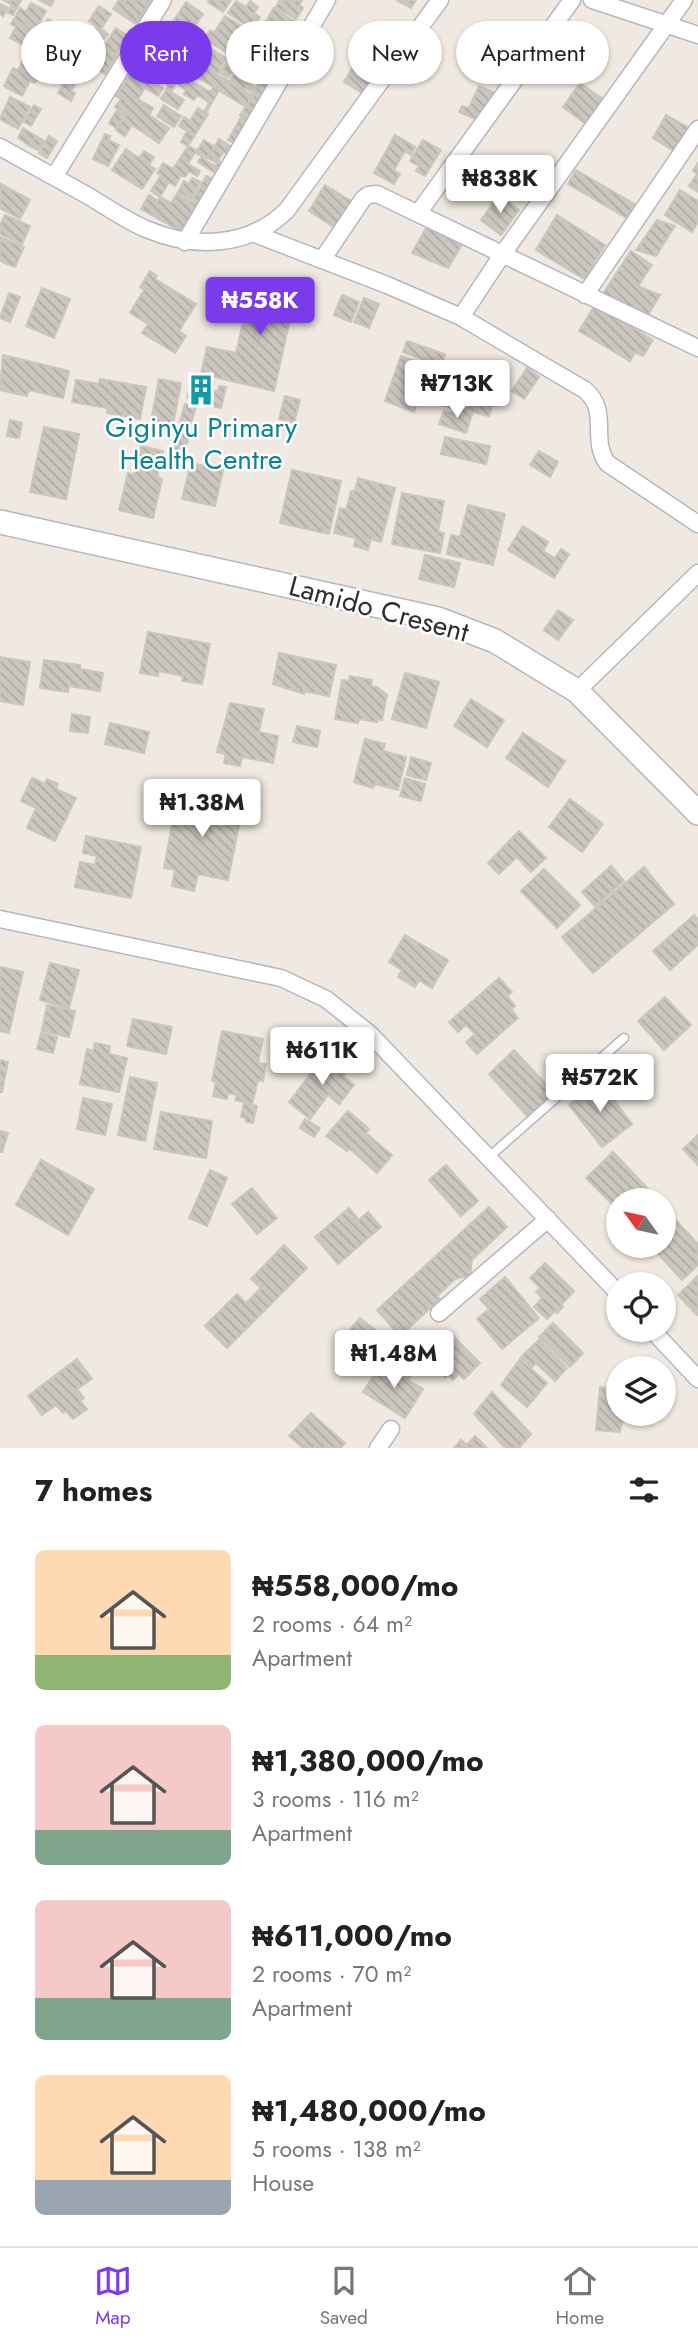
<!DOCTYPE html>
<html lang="en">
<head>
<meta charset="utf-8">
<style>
	body { margin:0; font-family:Jost,sans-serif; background:#f2f2f2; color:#222; height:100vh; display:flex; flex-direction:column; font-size:26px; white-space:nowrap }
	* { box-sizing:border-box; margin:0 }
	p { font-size:23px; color:#767676 }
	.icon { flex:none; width:38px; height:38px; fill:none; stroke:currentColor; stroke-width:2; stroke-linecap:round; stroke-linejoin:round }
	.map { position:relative; height:1448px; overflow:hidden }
	.side { display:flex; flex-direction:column; background:#fff; flex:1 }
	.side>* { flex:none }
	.hud { position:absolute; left:21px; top:21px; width:656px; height:63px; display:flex; gap:14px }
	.needle { width:46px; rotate:303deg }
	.buttons { position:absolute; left:606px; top:1188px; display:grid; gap:14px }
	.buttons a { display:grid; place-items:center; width:70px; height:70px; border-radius:50%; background:#fff; box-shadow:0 2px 5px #0004; font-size:35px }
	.price { position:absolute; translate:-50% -60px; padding:0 16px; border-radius:7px; background:#fff; color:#222; font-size:23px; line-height:46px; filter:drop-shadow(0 2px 4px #0008) }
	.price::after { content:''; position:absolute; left:50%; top:42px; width:21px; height:16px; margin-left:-10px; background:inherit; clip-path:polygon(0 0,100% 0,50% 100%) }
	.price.on { background:#7c3aed; color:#fff }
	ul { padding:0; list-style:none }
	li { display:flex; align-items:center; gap:21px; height:175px; padding:0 35px }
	li span { display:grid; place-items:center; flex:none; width:196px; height:140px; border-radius:10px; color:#555 }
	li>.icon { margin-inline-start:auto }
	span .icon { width:84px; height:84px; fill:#fffc; stroke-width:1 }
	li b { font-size:30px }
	h2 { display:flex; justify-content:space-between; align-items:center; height:84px; padding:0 35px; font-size:30px }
	.pill { padding:0 24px; border-radius:32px; background:#fff; box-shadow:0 2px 5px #0004; font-size:24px; line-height:63px }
	.pill.on { background:#7c3aed; color:#fff }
	.tab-bar { display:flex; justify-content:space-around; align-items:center; height:98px; border-top:2px solid #e0e0e0; background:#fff; font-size:19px; color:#767676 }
	.tab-bar a { display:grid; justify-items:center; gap:4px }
	.tab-bar .on { color:#7c3aed }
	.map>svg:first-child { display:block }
	.building { fill:url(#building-back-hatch); stroke:#cbc5ba; stroke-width:2 }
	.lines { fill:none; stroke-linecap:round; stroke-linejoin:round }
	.lane-casing { stroke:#b4b7c1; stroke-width:11 }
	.street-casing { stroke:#b4b7c1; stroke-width:19 }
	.secondary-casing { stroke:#b4b7c1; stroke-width:26 }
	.lane { stroke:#fff; stroke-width:8 }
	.street { stroke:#fff; stroke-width:16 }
	.secondary { stroke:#fff; stroke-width:23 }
	.labels { text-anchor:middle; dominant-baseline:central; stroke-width:5; stroke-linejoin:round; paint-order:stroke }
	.culture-label { font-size:28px; fill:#0d838f; stroke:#fff }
	.street-label { font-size:28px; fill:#2e2e2e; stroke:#fff }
</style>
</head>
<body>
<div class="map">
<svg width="698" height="1448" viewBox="0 0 698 1448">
	<defs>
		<pattern id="building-back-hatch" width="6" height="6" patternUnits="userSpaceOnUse" patternTransform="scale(1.75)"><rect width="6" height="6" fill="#cbc7bf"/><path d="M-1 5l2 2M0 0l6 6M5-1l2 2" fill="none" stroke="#afaba4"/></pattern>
	</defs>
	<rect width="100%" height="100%" fill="#efe9e1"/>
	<path class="building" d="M3 0H21L13 15 8 13 12 5Z
		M39 0H54L51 6Z
		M119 0H151L136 24 113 9Z
		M209 0H231L223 12 208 2Z
		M280 0 302 1 299 5 303 8 296 19 276 7Z
		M396 0H416L411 8Z
		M236 1 246 7 250 1 258 7 254 13 260 17 252 29 228 13Z
		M186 2 203 14 188 36 171 25Z
		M31 3 46 11 35 31 14 19 20 8 26 12Z
		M0 4 8 8 3 16 0 14Z
		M99 6 111 14 101 29 108 34 99 46 89 40 97 27 89 21Z
		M274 8 294 21 283 39 272 33 267 42 272 45 265 56 270 60 264 70 258 67 244 91 229 82Z
		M225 16 242 26 226 52 205 39 210 30 214 33Z
		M14 19 35 31 26 47 10 38 16 27 11 24Z
		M48 19 62 27 58 35 62 37 55 48 37 37Z
		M171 27 202 47 198 55 173 40 169 46 162 42Z
		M116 28 128 36 116 54 104 46Z
		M247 28 257 35 228 78 220 73 235 50 232 47 235 42 237 44Z
		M290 32 300 39 251 122 240 115 253 96V93L247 89 250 84 256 88Z
		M80 33 116 56 105 74 68 50Z
		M424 43 441 56 425 77 408 64Z
		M210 48 226 58 217 74 253 96 246 107 192 74 197 65 193 63 198 55 204 59Z
		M367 50 384 61 364 94 344 82 355 64 364 70 368 62 362 59Z
		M155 53 163 58 150 80 163 88 158 96 145 88 138 99 153 108 149 115 169 128 159 143 132 125 125 136 116 130 127 114 115 107 121 99 116 96 130 74 138 79Z
		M23 61 42 71 35 83 30 81 22 96 4 86 13 68 18 70Z
		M66 65 81 75 71 91 75 93 71 101 58 93 63 85 56 81Z
		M171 69 210 92 214 86 220 89 207 111 205 110 209 102 197 95 194 100 184 94 186 90 176 83 171 92 184 100 178 109 161 99 169 85 163 82Z
		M580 83 603 99 586 124 563 107Z
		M479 86 495 93 482 122 459 112 462 106 469 108Z
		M10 97 30 107 18 129 0 119Z
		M34 105 41 109 31 126 24 122Z
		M164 105 181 116 174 127 157 116Z
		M198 108 208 114 188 146 181 142 187 131 179 126 184 117 190 121Z
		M117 110 125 115 116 128 109 123Z
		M666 115 691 129 677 153 653 138Z
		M241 117 248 122 236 144 228 140Z
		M23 128 36 136 30 146 18 138Z
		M105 134 110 136 108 140 119 145 108 166 93 159Z
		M395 135 415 147 411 155 405 151 394 170 400 174 394 184 374 173Z
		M36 136 44 141 38 150 30 146Z
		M49 136 57 141 47 158 39 153Z
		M219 139 232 147 228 155 223 152 217 163 208 158Z
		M204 140 215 147 205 160 215 166 219 161 223 164 217 174 198 162 202 156 196 153Z
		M423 140 441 150 425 176 416 171 419 166 410 161Z
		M188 146 196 150 188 164 200 171 197 176 189 171 185 177 181 175 175 186 169 182 160 197 151 191 161 175 157 173 163 163 173 169Z
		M126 149 139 158 144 151 154 157 149 165 155 169 142 189 112 170Z
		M698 163V192L689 186 697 174 693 171Z
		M576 170 638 206 630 220 568 184Z
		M206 176 214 180 201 205 193 200Z
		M192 178 200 182 191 199 178 192 184 181 189 184Z
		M1 184 30 200 20 219 0 208Z
		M325 185 354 203 337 229 309 211Z
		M680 190 698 201V222L692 232 665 215Z
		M177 194 199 206 184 233 141 209 149 195 158 201 160 197 171 203Z
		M499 195 519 210 501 235 481 220Z
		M5 215 30 226 22 244 0 234V226Z
		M557 215 605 245 584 279 536 250Z
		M657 220 675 226 656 256 636 250Z
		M430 221 464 241 448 268 412 253Z
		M0 237 24 247 15 267 0 261Z
		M631 251 652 265 638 286 660 295 647 317 602 295Z
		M150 271 157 276 155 279 196 304 179 331 186 336 175 353 142 333 148 324 130 313 144 290 140 287Z
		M253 279 311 292 305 319 291 315 274 391 201 374 207 347 236 353Z
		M42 288 70 299 54 338 26 326Z
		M9 293 20 297 10 322 0 318Z
		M342 295 359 302 351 322 334 315Z
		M364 298 379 304 369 328 354 322Z
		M595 305 653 340 643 356 635 352 630 361 579 331Z
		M407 341 445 354 441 366 403 352Z
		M3 355 69 371 63 398 29 390 27 396 0 390Z
		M401 356 431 367 425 384 418 381 414 392 420 394 414 412 385 401Z
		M453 362 481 369 476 391 449 387Z
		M527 368 539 377 524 399 512 391Z
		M193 376 214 382 208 403 187 398Z
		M100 379 146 387 140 419 107 413V408L72 402 76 380 99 384Z
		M159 379 181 383 172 430 150 426Z
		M219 386 226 387 221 408 211 406 214 391H218Z
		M449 387 494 399 489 416 465 410 469 395 461 393 457 409 444 405Z
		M285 396 300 400 294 423 279 419Z
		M185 404 196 407 188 433 178 429Z
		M461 408 473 412 466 433 439 424 444 411 458 415Z
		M10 420 22 423 19 438 7 436Z
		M44 427 79 434 66 499 30 492Z
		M177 433 189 435 183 461 172 459Z
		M445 437 490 446 486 464 441 454Z
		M141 446 163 451 157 477 162 479 153 518 119 510 128 473 134 475Z
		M539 451 558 462 550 477 530 465Z
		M191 463 223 470 215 506 182 499Z
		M292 470 341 481 329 534 280 523Z
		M358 478 395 488 381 542 371 539 368 550 354 546 356 538 334 533 340 508 346 510 351 491H355Z
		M402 493 444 501 438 532 444 533 440 553 392 544Z
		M468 505 505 514 493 565 447 554 451 535 460 537Z
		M523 526 548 542 543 551 555 558 561 549 569 554 554 578 508 550Z
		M425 555 460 563 454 587 419 579Z
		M558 610 573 620 558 640 544 630Z
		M148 632 210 644 202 684 182 681 183 676 159 671 158 676 140 673Z
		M279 653 336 665 329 696 304 691V694L273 684Z
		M0 657 30 662 23 705 0 701Z
		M44 660 80 665V669L103 673 100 691 69 686 68 692 40 688Z
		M405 673 439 682 426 728 392 719Z
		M350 676 372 680 371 686 377 687 387 695 382 720 377 719V722L359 719 358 723 335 719 342 680 349 681Z
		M471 699 504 720 487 747 454 726Z
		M230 703 264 709 259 732 278 736 273 763 242 757 240 766 224 763 226 754 217 752Z
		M72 714 90 717 88 733 70 731Z
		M110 723 149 732 144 753 105 744Z
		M297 726 320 731 317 747 293 742Z
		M523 733 565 761 548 787 506 758Z
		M365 739 385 744 383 751 406 757 398 790 375 784 373 788 354 782Z
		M411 757 431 763 426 780 407 775Z
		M32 778 45 784 47 779 58 784 56 789 76 798 55 841 27 828 36 808 21 801Z
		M405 778 425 784 421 801 400 796Z
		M178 793 243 805 228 880 198 874 194 891 172 886 175 870 164 868Z
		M570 799 603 824 582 852 549 827Z
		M519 831 546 858 531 872 517 857 499 874 488 863Z
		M86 836 141 847 131 898 75 887 80 862 95 865 97 856 83 853Z
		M611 866 624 881 595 906 582 892Z
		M644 867 674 904 593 973 562 937Z
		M544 869 580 905 557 928 521 891Z
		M694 915 698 919V945L670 970 653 951Z
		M405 935 448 960 432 988 419 980 415 987 398 977 402 970 389 962Z
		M50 963 79 970 69 1008 40 1000Z
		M0 967 23 972 9 1033 0 1031Z
		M499 978 512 992 507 996 515 1006 511 1009 518 1018 477 1054 466 1042 475 1034 466 1025 458 1032 449 1022Z
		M665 997 691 1025 664 1050 638 1021Z
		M47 1005 75 1011 69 1037 42 1031Z
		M133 1019 172 1027 166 1054 127 1046Z
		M222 1031 263 1039 258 1063 266 1064 263 1081 258 1080 252 1104 235 1100 237 1095 228 1093 227 1099 213 1096 216 1081H212Z
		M41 1033 57 1037 53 1053 37 1049Z
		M95 1043 110 1046 109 1054 127 1058 119 1092 80 1084 87 1049 93 1051Z
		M514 1050 554 1093 528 1117 489 1074Z
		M326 1054 348 1070 343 1076 354 1085 339 1104 328 1095 310 1119 289 1102Z
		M0 1060 8 1062 2 1092H0Z
		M130 1077 157 1083 145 1141 118 1135Z
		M599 1081 632 1124 602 1147 569 1105Z
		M83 1098 112 1104 105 1135 77 1129Z
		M244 1103 257 1106 253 1123 246 1122V1118L241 1117Z
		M348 1111 369 1129 366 1133 392 1155 377 1173 350 1149 347 1151 326 1136Z
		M161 1112 212 1121 206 1158 154 1149Z
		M305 1119 320 1128 314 1137 300 1128Z
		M0 1131 8 1133 2 1152H0Z
		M698 1135V1165L683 1149Z
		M613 1152 652 1193 645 1200H618V1210L586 1178Z
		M41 1160 94 1189 68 1235 16 1205Z
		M446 1165 478 1201 461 1216 429 1180Z
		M210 1170 227 1178 207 1226 189 1218Z
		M252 1188 277 1218 257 1234 232 1204Z
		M489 1207 507 1227 472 1260 470 1276 455 1279 437 1296 440 1299 400 1336 377 1310Z
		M349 1208 359 1220 368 1212 381 1227 338 1264 315 1237Z
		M671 1215 698 1244V1265L682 1280 651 1246H663V1222Z
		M284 1245 307 1268 227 1348 205 1326 237 1294 246 1303 261 1288 251 1279Z
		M545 1263 574 1291 561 1305 563 1307 557 1313 555 1311 547 1319 534 1307 542 1298 536 1292 540 1288 530 1278Z
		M698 1276V1314L697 1315 678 1295Z
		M505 1277 539 1318 502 1349 477 1319 489 1309 480 1299Z
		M360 1318 379 1333 368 1348 348 1332Z
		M553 1323 583 1353 570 1367 539 1337Z
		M452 1335 480 1363 464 1379 459 1374 453 1380 448 1375 445 1377 436 1369 439 1366 435 1362 441 1357 436 1352Z
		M539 1340 567 1368 555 1381 536 1363 532 1367 521 1357Z
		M77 1359 92 1379 77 1389 84 1398 80 1401 87 1409 73 1419 66 1411 63 1413 56 1405 42 1415 28 1396Z
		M520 1359 547 1383 527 1407 501 1385Z
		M381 1364 397 1373 399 1368 411 1375 408 1380 423 1389 405 1418 363 1392Z
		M600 1387 618 1389V1414H639L638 1423 622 1421 620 1432 596 1430Z
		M492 1392 531 1434 519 1448H505L474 1414Z
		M311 1413 345 1443 341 1448H303L289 1436Z
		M475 1436 487 1448H454L461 1440 467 1445Z"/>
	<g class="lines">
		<g class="lane-casing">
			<path id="lane" d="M489 1157 624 1038"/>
		</g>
		<g class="street-casing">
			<path id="street" d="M592 0 698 35
				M0 147C30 164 60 180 90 197 108 208 127 221 146 229 193 249 249 248 287 210L440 0
				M54 177 163 0
				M419 212 572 0
				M255 234 387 285 461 317 585 390C610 411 590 439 607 463L698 524
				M185 242 327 0
				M322 260 363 199 368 195 377 194 698 348
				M585 295 698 129
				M461 317 502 255 684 0
				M577 691 698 573
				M0 919 281 978 326 999 370 1034 618 1293
				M439 1313 548 1219
				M652 1330 698 1379
				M378 1448 391 1429"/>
		</g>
		<g class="secondary-casing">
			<path id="secondary" d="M0 522 438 619 495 641 577 691 698 813"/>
		</g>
		<use href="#lane" class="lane"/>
		<use href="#street" class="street"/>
		<use href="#secondary" class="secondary"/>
	</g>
	<defs>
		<g id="building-bare" transform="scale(2.415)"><path d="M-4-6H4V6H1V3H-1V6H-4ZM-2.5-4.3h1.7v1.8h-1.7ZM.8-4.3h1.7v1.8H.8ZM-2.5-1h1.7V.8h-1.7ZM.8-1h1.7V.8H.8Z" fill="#0f9aa8" stroke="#fff" stroke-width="2.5" paint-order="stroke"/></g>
	</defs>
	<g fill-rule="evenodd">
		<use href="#building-bare" x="201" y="390"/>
	</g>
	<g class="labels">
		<g class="culture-label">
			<text x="201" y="427">Giginyu Primary<tspan x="201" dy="32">Health Centre</tspan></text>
		</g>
		<g class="street-label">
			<text transform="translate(379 609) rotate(15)">Lamido Cresent</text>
		</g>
	</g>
</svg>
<div class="buttons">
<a><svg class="needle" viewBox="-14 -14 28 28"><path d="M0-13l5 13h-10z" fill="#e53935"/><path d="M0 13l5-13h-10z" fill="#767676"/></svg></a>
<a><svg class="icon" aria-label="locate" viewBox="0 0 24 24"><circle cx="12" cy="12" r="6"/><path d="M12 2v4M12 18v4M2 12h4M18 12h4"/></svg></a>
<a><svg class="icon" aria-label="layers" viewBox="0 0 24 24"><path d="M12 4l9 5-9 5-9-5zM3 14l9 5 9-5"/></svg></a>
</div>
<b class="price" style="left:500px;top:215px">₦838K</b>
<b class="price on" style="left:260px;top:337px">₦558K</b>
<b class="price" style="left:457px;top:420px">₦713K</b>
<b class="price" style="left:202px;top:839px">₦1.38M</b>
<b class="price" style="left:322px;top:1087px">₦611K</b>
<b class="price" style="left:600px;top:1114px">₦572K</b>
<b class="price" style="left:394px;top:1390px">₦1.48M</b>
<div class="hud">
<a class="pill">Buy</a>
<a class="pill on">Rent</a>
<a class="pill">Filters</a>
<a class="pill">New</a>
<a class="pill">Apartment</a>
</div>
</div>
<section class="side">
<h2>7 homes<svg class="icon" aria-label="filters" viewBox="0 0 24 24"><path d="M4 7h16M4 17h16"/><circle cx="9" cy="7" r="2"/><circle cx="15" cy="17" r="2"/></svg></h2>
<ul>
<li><span style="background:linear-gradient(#ffd9b3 75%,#8fb573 0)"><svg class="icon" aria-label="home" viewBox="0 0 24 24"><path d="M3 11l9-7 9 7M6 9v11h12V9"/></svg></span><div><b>₦558,000/mo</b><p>2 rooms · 64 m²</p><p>Apartment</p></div></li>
<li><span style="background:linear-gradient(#f6c9c9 75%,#7fa58c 0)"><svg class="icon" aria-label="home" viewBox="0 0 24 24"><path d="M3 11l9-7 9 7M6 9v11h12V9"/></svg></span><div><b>₦1,380,000/mo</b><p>3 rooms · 116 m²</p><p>Apartment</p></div></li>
<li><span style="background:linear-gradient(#f6c9c9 70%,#7fa58c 0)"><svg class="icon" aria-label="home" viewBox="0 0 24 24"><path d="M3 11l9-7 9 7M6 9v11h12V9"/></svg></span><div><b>₦611,000/mo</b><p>2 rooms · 70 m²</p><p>Apartment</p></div></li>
<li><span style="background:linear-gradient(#ffd9b3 75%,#9aa5b1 0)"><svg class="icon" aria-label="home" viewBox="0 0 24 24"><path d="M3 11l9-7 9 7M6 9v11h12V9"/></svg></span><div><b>₦1,480,000/mo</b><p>5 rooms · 138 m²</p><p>House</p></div></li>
</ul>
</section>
<nav class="tab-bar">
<a class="on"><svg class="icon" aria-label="map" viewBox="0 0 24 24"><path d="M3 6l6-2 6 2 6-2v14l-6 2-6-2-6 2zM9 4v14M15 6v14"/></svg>Map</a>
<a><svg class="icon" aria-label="saved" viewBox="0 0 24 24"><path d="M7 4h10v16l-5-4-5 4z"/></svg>Saved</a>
<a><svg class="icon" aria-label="home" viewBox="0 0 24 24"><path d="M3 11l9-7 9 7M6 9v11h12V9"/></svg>Home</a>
</nav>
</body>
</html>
